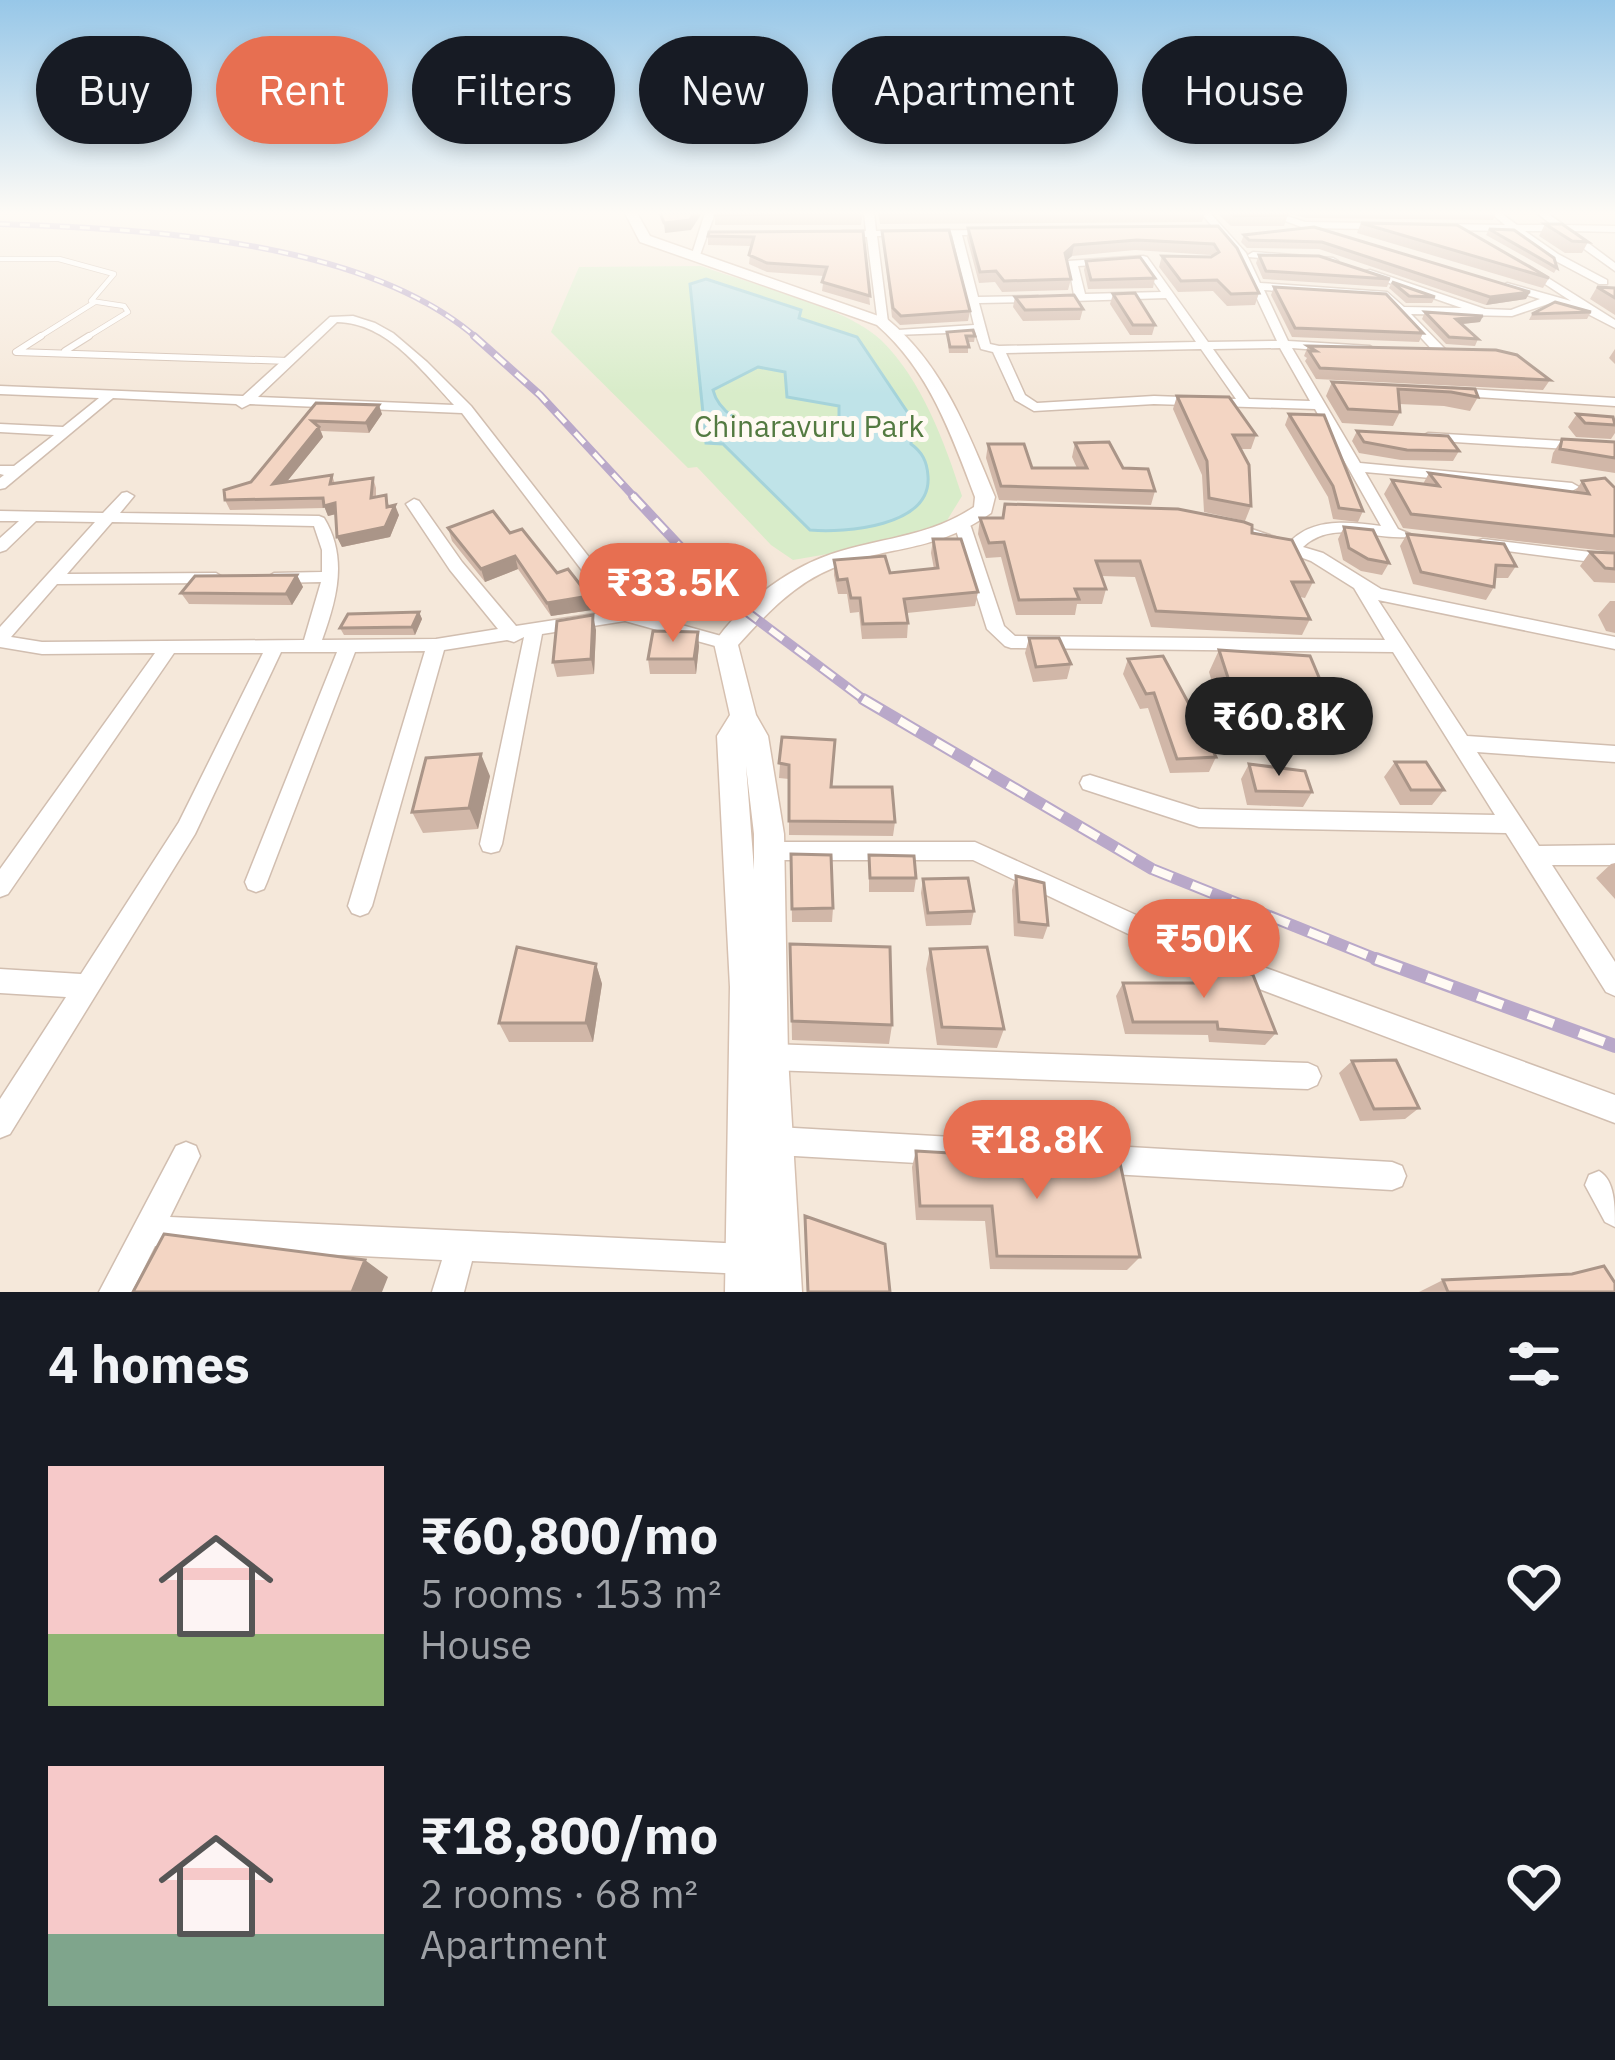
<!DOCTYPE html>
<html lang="en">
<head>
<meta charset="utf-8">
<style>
	body { margin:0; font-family:"IBM Plex Sans",sans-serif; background:#20242c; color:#f1f3f6; height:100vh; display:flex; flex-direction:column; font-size:45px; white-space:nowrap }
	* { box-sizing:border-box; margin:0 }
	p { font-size:39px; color:#9ea1a6 }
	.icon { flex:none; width:66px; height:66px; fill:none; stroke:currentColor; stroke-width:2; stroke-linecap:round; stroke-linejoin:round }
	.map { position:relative; height:1292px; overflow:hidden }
	.sheet { display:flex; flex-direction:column; background:#171b24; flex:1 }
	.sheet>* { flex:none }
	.top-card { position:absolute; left:36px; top:36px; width:1545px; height:108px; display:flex; gap:24px }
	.price { position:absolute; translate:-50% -102px; padding:0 27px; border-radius:42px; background:#e76f51; color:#fff; font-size:39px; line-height:78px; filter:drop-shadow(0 3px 6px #0008) }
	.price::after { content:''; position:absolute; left:50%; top:72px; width:36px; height:27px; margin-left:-18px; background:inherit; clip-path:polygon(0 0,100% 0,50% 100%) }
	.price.on { background:#222; color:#fff }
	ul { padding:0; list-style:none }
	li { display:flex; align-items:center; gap:36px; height:300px; padding:0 48px }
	li span { display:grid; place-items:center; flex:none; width:336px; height:240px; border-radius:0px; color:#555 }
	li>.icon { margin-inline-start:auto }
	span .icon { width:144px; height:144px; fill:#fffc; stroke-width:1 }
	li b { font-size:51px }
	h2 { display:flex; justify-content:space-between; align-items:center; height:144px; padding:0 48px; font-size:51px }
	.chip { padding:0 42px; border-radius:54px; background:#171b24; box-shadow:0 6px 18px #0003; font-size:42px; line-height:108px }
	.chip.on { background:#e76f51; color:#fff }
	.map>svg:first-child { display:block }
	.residential { fill:#f5e8da }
	.green { fill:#d8ecc9 }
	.water { fill:#bfe3e8; stroke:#a5d3da; stroke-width:3; fill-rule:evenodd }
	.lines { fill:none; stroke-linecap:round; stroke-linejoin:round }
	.lane-far1-casing { stroke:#d1beb0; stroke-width:6 }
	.lane-casing { stroke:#d1beb0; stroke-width:8 }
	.street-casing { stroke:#d1beb0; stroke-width:3 }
	.secondary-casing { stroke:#d6c0b0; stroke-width:3 }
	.lane-far1 { stroke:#fff; stroke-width:4.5 }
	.lane { stroke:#fff; stroke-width:6 }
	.street { fill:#fff; fill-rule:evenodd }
	.secondary { fill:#fff; fill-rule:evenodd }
	.rail-far4-casing { stroke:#b9a8c9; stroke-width:6 }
	.rail-far3-casing { stroke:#b9a8c9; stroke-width:8 }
	.rail-far2-casing { stroke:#b9a8c9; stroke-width:10 }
	.rail-far1-casing { stroke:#b9a8c9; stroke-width:12 }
	.rail-casing { stroke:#b9a8c9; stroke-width:14 }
	.rail-far4 { stroke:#fffaf3; stroke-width:3; stroke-dasharray:10; stroke-linecap:butt }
	.rail-far3 { stroke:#fffaf3; stroke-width:4.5; stroke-dasharray:14; stroke-linecap:butt }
	.rail-far2 { stroke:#fffaf3; stroke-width:6; stroke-dasharray:16; stroke-linecap:butt }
	.rail-far1 { stroke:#fffaf3; stroke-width:8; stroke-dasharray:21; stroke-linecap:butt }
	.rail { stroke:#fffaf3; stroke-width:9; stroke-dasharray:27; stroke-linecap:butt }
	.wall { fill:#d1b7a8 }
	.shaded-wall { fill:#aa9588 }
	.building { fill:#f3d5c3; stroke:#aa9588; stroke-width:3 }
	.labels { text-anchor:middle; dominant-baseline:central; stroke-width:10; stroke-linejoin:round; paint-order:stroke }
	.far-park-label { font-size:30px; fill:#537a41; stroke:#fffaf3 }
</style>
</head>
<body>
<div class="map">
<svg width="1615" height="1292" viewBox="0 0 1615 1292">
	<rect width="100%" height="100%" fill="#fdf6ec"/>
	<path class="residential" d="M0 213H1615V1292H0Z"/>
	<path class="green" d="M701 266C749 284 846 306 881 340 922 380 945 443 962 496L938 535 793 560 771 545 697 467 688 468 551 332 579 267Z"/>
	<path class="water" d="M706 279 801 310 799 318 857 337 912 419 911 444C922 452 927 461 928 476 932 527 844 533 810 530L723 444 706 443 690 284ZM758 367 785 372 787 397 839 406V421C809 449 723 432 713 390Z"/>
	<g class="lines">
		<g class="lane-far1-casing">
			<path id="lane-far1" d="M0 259H59L114 274 91 301 124 306 128 312 84 339
				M36 339 95 302"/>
		</g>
		<g class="lane-casing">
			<path id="lane" d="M41 336 16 352 289 361
				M65 351 89 336"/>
		</g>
		<g class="street-casing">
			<path id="street" d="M705 213H715L700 255 691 257Z
				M864 213H874L876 231 991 230 993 232 988 235H962L978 297 1038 296 1043 299 1038 302 979 303 990 344 999 346 1196 342 1166 298 1072 301 1067 298 1074 295 1068 261 1143 256 1147 257 1208 342 1277 341 1237 256 1201 213H1210L1246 253 1260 283 1387 292 1404 307 1462 308 1366 275V271L1370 270 1485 309 1511 310 1540 299 1503 288 1502 286 1507 283 1571 301 1525 271 1524 269 1529 266 1615 320V328L1584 312 1551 303 1512 316 1411 314 1446 350 1448 353 1442 357 1438 356 1384 298 1264 290 1288 341 1370 346 1376 350 1370 354 1292 348 1360 463 1572 483 1579 487 1572 491 1365 472 1398 529 1410 534 1408 537C1372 540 1333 519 1303 547L1323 553 1381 589 1615 637V649L1378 600 1467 736 1615 746V762L1477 752 1539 846 1615 845V865H1552L1615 962V996L1606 992 1506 833 1199 827 1083 789 1080 783 1083 777 1090 775 1199 809 1495 815 1393 652 1011 648 1005 646 987 629 955 527 957 524H969L971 527 1004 626 1015 636 1385 640 1354 588 1311 561 1223 529 1220 526 1228 521 1290 542C1313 517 1350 522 1381 526L1315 409 1154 404 1034 411 1015 400 993 352 981 349 975 332 894 335 892 333 898 330 974 325 952 235 877 236 888 322 878 324 867 237H842L837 234 842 231H866ZM1140 262 1161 292 1085 294 1078 266ZM1280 348 1310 401 1249 399 1213 349ZM1201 349 1236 399 1154 396 1037 403 1025 395 1006 353Z
				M1264 213H1278L1305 222 1505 225 1491 213H1501L1517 225H1552L1537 213H1547L1564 225 1615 226V232L1572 231 1615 263V271L1559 231H1525L1558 254 1607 280V284H1599L1550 258 1513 231 1304 228Z
				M1253 252 1333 258 1338 261 1333 264 1249 257 1248 255Z
				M330 317 353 316 375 323 393 333 427 362 471 406 631 611 732 639 735 643 726 649 625 621 542 634 502 844 499 851 491 853 483 851 480 844 524 637 514 642 507 640 444 650 372 906 368 913 360 916 352 913 348 906 425 651 355 652 267 882 264 889 256 892 248 889 245 882 337 652H281L195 834 10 1134 0 1138V1099L66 997 0 993V969L81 974 179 822 263 653H174L8 894 0 897V869L155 653 42 654 0 647V627L95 522 36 521 6 550 0 552V538L19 521H0V511L103 513 122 493 127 492 134 496 120 513 319 516 324 518C348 557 337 599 322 640L436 639 498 629 450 570 406 504 414 499 419 501 462 562 516 626 613 611 462 413 250 404 242 408 236 404 113 398 5 488 0 489V478L4 475 0 474V466H14L54 435 0 432V424L63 427 99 398 0 394V386L243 396ZM337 322C388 323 422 371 454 405L258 397ZM112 522 314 526 322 550V572L274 573 266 578 274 583 321 582 304 640 42 642 11 637 57 584 216 583 224 578 216 573 67 574Z
				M1452 388 1615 398V406L1447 395 1446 392Z
				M1428 433 1615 444V452L1423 440 1421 437Z
				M1483 539 1615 555V565L1477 547 1475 544 1477 541Z
				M770 842H975L1200 944 1615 1095V1123L1185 961 973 860H770L762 858 759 851 762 844Z
				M770 1044 1308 1063 1317 1067 1321 1076 1317 1085 1308 1089 770 1070 761 1066 757 1057 761 1048Z
				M777 1127 1392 1162 1402 1166 1406 1176 1402 1186 1392 1190 777 1155 767 1151 763 1141 767 1131Z
				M186 1142 196 1146 200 1156 170 1217 745 1244 756 1248 760 1259 756 1270 745 1274 472 1261 464 1292H432L442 1260 155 1246 132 1292H99L176 1146Z
				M1599 1171C1615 1180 1615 1206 1615 1227L1605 1222 1585 1185 1589 1175Z"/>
		</g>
		<g class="secondary-casing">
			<path id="secondary" d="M625 213H637L650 236 887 319C943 365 968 432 995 497L991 513C932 554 892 544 833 568 795 583 765 615 738 645L756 715 768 736 784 834 788 1057 802 1292H725L730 987 717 736 730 715 714 643C743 601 792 565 841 551 889 537 932 535 974 507L975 497C951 434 929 370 877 325L640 242ZM746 766 754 834V870Z"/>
		</g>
		<use href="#lane-far1" class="lane-far1"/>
		<use href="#lane" class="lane"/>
		<use href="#street" class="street"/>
		<use href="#secondary" class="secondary"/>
		<g class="rail-far4-casing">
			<path id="rail-far4" d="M0 224C143 229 365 239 478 339"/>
		</g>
		<g class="rail-far3-casing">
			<path id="rail-far3" d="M474 336 540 395 636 499"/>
		</g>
		<g class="rail-far2-casing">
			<path id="rail-far2" d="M633 496 727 597 867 702"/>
		</g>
		<g class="rail-far1-casing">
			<path id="rail-far1" d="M863 699 1152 869 1384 962"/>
		</g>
		<g class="rail-casing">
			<path id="rail" d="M1376 959 1615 1046"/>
		</g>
		<use href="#rail-far4" class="rail-far4"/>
		<use href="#rail-far3" class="rail-far3"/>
		<use href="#rail-far2" class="rail-far2"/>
		<use href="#rail-far1" class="rail-far1"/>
		<use href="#rail" class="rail"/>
	</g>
	<path class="wall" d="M715 213H863L861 225H715Z
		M878 213H1205L1202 222 880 224Z
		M1217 213H1282L1288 215 1284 226H1231Z
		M1286 213H1496L1493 220 1306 218Z
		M1361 223 1549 278 1543 288 1357 233Z
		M1545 224 1588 242 1582 253H1565L1539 236Z
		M1218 226 1259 293 1255 305 1227 306 1213 291 1178 292 1159 267 1162 256 1212 257 1211 255 1135 250 1072 256 1066 260 1071 279 1068 290 1002 292 995 282 979 283 967 238 968 228Z
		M1314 227 1526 299 1486 305 1319 249 1247 248 1241 242 1244 235Z
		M1489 229 1557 268 1554 273 1486 235Z
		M863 231 870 305 822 291 824 276 767 272 749 264 751 246 708 245V236Z
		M882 231 970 311 968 321 900 325 892 317Z
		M1259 255 1390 279 1387 287 1263 279 1256 263Z
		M1086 261 1155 278 1153 288 1088 289 1084 270Z
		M1392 282 1435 297 1432 303H1406L1389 288Z
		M1274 287 1423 333 1419 342 1292 337 1271 295Z
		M1597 287 1615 288V315L1590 299Z
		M1113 294 1155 325 1152 335H1130L1110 304Z
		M1015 297 1083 309 1080 320 1023 321 1013 307Z
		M1425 312 1480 322 1462 324 1478 339 1475 346 1446 344 1422 319Z
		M1591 312 1587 319 1529 320 1532 314Z
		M947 332 975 336 974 342H968V353H949Z
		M1308 346 1550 380 1543 390 1316 379 1305 361 1307 358 1304 356Z
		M1615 349V364L1609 358Z
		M1332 382 1475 389 1478 397 1470 411 1444 406 1399 404 1400 412 1393 426 1342 423 1326 396Z
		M1177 396 1256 435 1251 449H1240L1251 506 1245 521 1204 512 1202 475 1173 409Z
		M316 403 382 414 369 433 321 431 323 437 287 481 332 475 335 484 373 478 376 488V497L390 506 399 515 390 537 342 547 337 537 336 514 328 516 325 508 230 510 225 500 251 482Z
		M1289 414 1363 511 1358 522 1333 519 1328 497 1285 425Z
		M1577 414 1615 419V433L1611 439 1576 437 1568 427Z
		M1357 431 1459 451 1453 461 1401 460 1359 453 1352 441Z
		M1562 439 1615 442V473L1551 463 1553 453Z
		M1075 443 1123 468 1155 491 1151 505 999 500 986 458 988 444 1032 468H1077L1072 457Z
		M1429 473 1575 492 1582 481 1615 488V552L1403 528 1384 494 1392 480 1423 484Z
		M980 518 1252 533 1313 582 1305 598 1300 597 1310 619 1302 635 1151 627 1135 577 1101 576 1106 589 1102 604H1077L1075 615H1016L1001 557 986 558 978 534Z
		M1344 527 1389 563 1382 575 1361 571 1343 560 1338 539Z
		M448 528 510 533 589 596 592 610 551 616 518 569 485 582 452 541Z
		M1407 534 1516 566 1508 578H1495L1494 587 1486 600 1413 584 1400 546Z
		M933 539 978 592 975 606 907 613 908 623 907 638 862 639 859 612 850 613 847 594H838L834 575V560L890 573 934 569 931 553Z
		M1590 552 1615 553V583L1594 582 1580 566Z
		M297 575 303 587 292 605 189 604 181 593Z
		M1610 601H1615V633L1606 631 1598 615Z
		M419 612 422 619 415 635H344L340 628Z
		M596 630 594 674 557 677 553 662Z
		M1029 638 1071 664 1067 679 1033 682 1025 653Z
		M699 646 696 674H650L648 659Z
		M1219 650 1326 694 1313 716 1220 709 1209 672Z
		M1128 659 1206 736 1216 757 1209 772 1170 773 1148 708 1140 709 1123 674Z
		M782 737 832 787 895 822 893 836 789 835V779L779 778Z
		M1395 762 1444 790 1432 805H1400L1384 777Z
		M1249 764 1312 792 1303 807 1247 805 1241 779Z
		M490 776 478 829 423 833 412 812Z
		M791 854 833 908 832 922H792Z
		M869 855 916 878 914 892H869Z
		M1615 863V899L1596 878 1611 864Z
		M1016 876 1048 925 1043 939 1014 936 1012 890Z
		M923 879 974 911 971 925 926 926 921 893Z
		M790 944 892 1025 889 1044 792 1040Z
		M930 949 1004 1029 997 1048 937 1045 926 969Z
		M1202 956 1276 1033 1265 1045 1209 1042 1208 1035 1125 1034 1116 996 1123 983H1196L1193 969Z
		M596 964 602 984 593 1042H509L499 1023Z
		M1352 1061 1419 1108 1405 1119 1360 1121 1339 1073Z
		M916 1151 1140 1257 1127 1270 990 1269 985 1221 916 1220 912 1167Z
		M1443 1280 1615 1292H1419Z"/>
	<path class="shaded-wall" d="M694 213H702L691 230 665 233 664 223Z
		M1074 245 1072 256 1063 264 1065 253Z
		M1530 292 1526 299 1486 305 1490 297Z
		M1483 316 1480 322 1453 325 1456 319Z
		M379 405 382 414 369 433 366 423Z
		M319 427 323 437 277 494 273 484Z
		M386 495 391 515 395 505 399 515 390 537 342 547 337 537Z
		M335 503 340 513 328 516 324 506Z
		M515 556 518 569 485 582 481 569Z
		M297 575 303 587 292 605 286 594Z
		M589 596 592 610 551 616 547 603Z
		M419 612 422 619 415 635 412 627Z
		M593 615 596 630 594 674 591 659Z
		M698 632 699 646 696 674 694 659Z
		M481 754 490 776 478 829 469 808Z
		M596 964 602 984 593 1042 586 1023Z
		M365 1260 388 1277 382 1292H352Z"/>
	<path class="building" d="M660 213H694L690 220 664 223Z
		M715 213H862L715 215Z
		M880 213H995L880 214Z
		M1231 213H1282L1288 215 1234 216Z
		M1361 223 1457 225 1549 278Z
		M1545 224H1562L1588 242 1572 241Z
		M1218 226 1237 248 1259 293 1231 294 1217 280 1181 281 1162 256 1211 257 1219 252 1214 244 1137 240 1074 245 1065 253 1071 279 1004 281 996 271 980 272 968 228Z
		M1314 227 1530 292 1490 297 1322 242 1249 240 1244 235Z
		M1489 229 1514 230 1554 258 1557 268Z
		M949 230 970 311 901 316 893 308 882 231Z
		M863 231 870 296 822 282 827 267 767 263 749 255 754 237 708 236 709 232Z
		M1259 255 1319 256 1390 279 1266 271Z
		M1140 257 1155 278 1091 280 1086 261Z
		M1392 282 1435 297 1409 296Z
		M1274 287 1386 294 1423 333 1295 328Z
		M1597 287 1615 288V298Z
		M1135 293 1155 325H1133L1113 294Z
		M1074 295 1083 309 1025 310 1015 297Z
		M1555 302 1591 312 1532 314Z
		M1425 312 1483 316 1456 319 1478 339 1449 337Z
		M973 330 975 336H966L969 347H950L947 332Z
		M1308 346 1496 350 1517 355 1550 380 1320 368 1309 351H1316Z
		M1332 382 1475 389 1478 397 1451 392 1398 389 1400 412 1348 409Z
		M1177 396 1229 397 1256 435H1233L1249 465 1251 506 1209 498 1207 461Z
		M316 403 379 405 366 423 312 421 319 427 273 484 332 475 330 484 373 478 371 498 386 495 387 507 395 505 385 527 337 537 335 503 324 506 323 498 225 500 224 490 251 482Z
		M1289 414 1324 415 1363 511 1339 508 1333 486Z
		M1577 414 1613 417 1615 425 1585 423Z
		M1357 431 1448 436 1459 451 1407 450 1364 442Z
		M1562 439 1615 442V458L1560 449Z
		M1109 442 1123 468 1148 469 1155 491 1001 486 988 444H1024L1032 468H1087L1075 443Z
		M1429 473 1589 494 1582 481 1605 478 1615 488V536L1411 514 1392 480 1439 486Z
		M1005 504 1178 509 1244 522 1252 525V533L1292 540 1313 582H1292L1310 619 1156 611 1140 561H1096L1106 589H1075L1079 599 1019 600 1004 542 989 543 980 518H1003Z
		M493 511 510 533 522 529 557 573 568 569 589 596 547 603 515 556 481 569 448 528Z
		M1344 527 1373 530 1389 563 1368 559 1349 548Z
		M1407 534 1504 544 1516 566 1496 565 1494 587 1421 572Z
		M933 539H961L978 592 904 599 908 623 863 624 860 598H851L847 579 838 580 834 560 885 556 890 573 938 568Z
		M1590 552 1615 553V569L1605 568Z
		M297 575 286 594 181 593 195 576Z
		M419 612 412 627 340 628 348 614Z
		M593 615 591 659 553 662 557 621Z
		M653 631 698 632 694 659H648Z
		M1029 638H1059L1071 664 1036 667Z
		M1219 650 1310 656 1326 694 1231 687Z
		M1163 656 1190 706H1208L1206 736 1216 757 1177 759 1154 693 1146 694 1128 659Z
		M782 737 835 740 831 787H892L895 822 789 821V765L779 763Z
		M481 754 469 808 412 812 426 758Z
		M1395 762H1426L1444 790H1411Z
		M1249 764 1305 771 1312 792 1256 791Z
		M791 854 831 855 833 908 792 909Z
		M869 855 914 856 916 878H870Z
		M1016 876 1044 883 1048 925 1019 922Z
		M968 878 974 911 928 913 923 879Z
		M790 944 890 947 892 1025 792 1021Z
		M517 947 596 964 586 1023H499Z
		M987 947 1004 1029 942 1027 930 949Z
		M1202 956 1253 975 1276 1033 1218 1029 1217 1022H1133L1123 983H1208Z
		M1396 1060 1419 1108 1374 1109 1352 1061Z
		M916 1151 1120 1163 1140 1257 997 1256 992 1206H920Z
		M805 1216 885 1244 890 1292H808Z
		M164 1234 365 1260 352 1292H133Z
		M1604 1266 1615 1283V1292H1448L1443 1280 1572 1274Z"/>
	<linearGradient id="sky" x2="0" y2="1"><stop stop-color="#97c7e8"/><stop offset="0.54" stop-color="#fefbf6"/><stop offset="1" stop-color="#fefbf6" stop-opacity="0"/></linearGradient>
	<rect width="1615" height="394" fill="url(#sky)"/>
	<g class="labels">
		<g class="far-park-label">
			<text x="809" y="425">Chinaravuru Park</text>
		</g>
	</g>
</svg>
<b class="price" style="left:673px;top:645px">₹33.5K</b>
<b class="price on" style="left:1279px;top:779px">₹60.8K</b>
<b class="price" style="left:1204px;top:1001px">₹50K</b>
<b class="price" style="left:1037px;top:1202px">₹18.8K</b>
<div class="top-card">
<a class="chip">Buy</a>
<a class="chip on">Rent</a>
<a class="chip">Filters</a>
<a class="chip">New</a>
<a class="chip">Apartment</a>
<a class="chip">House</a>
</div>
</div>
<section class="sheet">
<h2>4 homes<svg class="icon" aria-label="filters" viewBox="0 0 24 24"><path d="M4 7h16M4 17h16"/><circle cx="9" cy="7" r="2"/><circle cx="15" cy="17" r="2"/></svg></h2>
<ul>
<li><span style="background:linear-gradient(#f6c9c9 70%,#8fb573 0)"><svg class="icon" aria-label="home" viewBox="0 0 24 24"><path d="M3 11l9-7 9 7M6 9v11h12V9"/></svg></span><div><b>₹60,800/mo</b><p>5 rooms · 153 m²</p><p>House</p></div><svg class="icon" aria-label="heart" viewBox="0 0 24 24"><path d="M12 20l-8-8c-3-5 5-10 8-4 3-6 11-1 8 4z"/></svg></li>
<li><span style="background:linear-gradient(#f6c9c9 70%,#7fa58c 0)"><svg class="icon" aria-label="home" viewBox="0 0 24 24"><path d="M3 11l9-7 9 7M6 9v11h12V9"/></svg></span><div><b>₹18,800/mo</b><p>2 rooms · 68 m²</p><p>Apartment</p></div><svg class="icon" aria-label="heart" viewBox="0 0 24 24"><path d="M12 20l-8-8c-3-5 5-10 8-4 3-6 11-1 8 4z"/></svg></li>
</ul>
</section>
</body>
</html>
